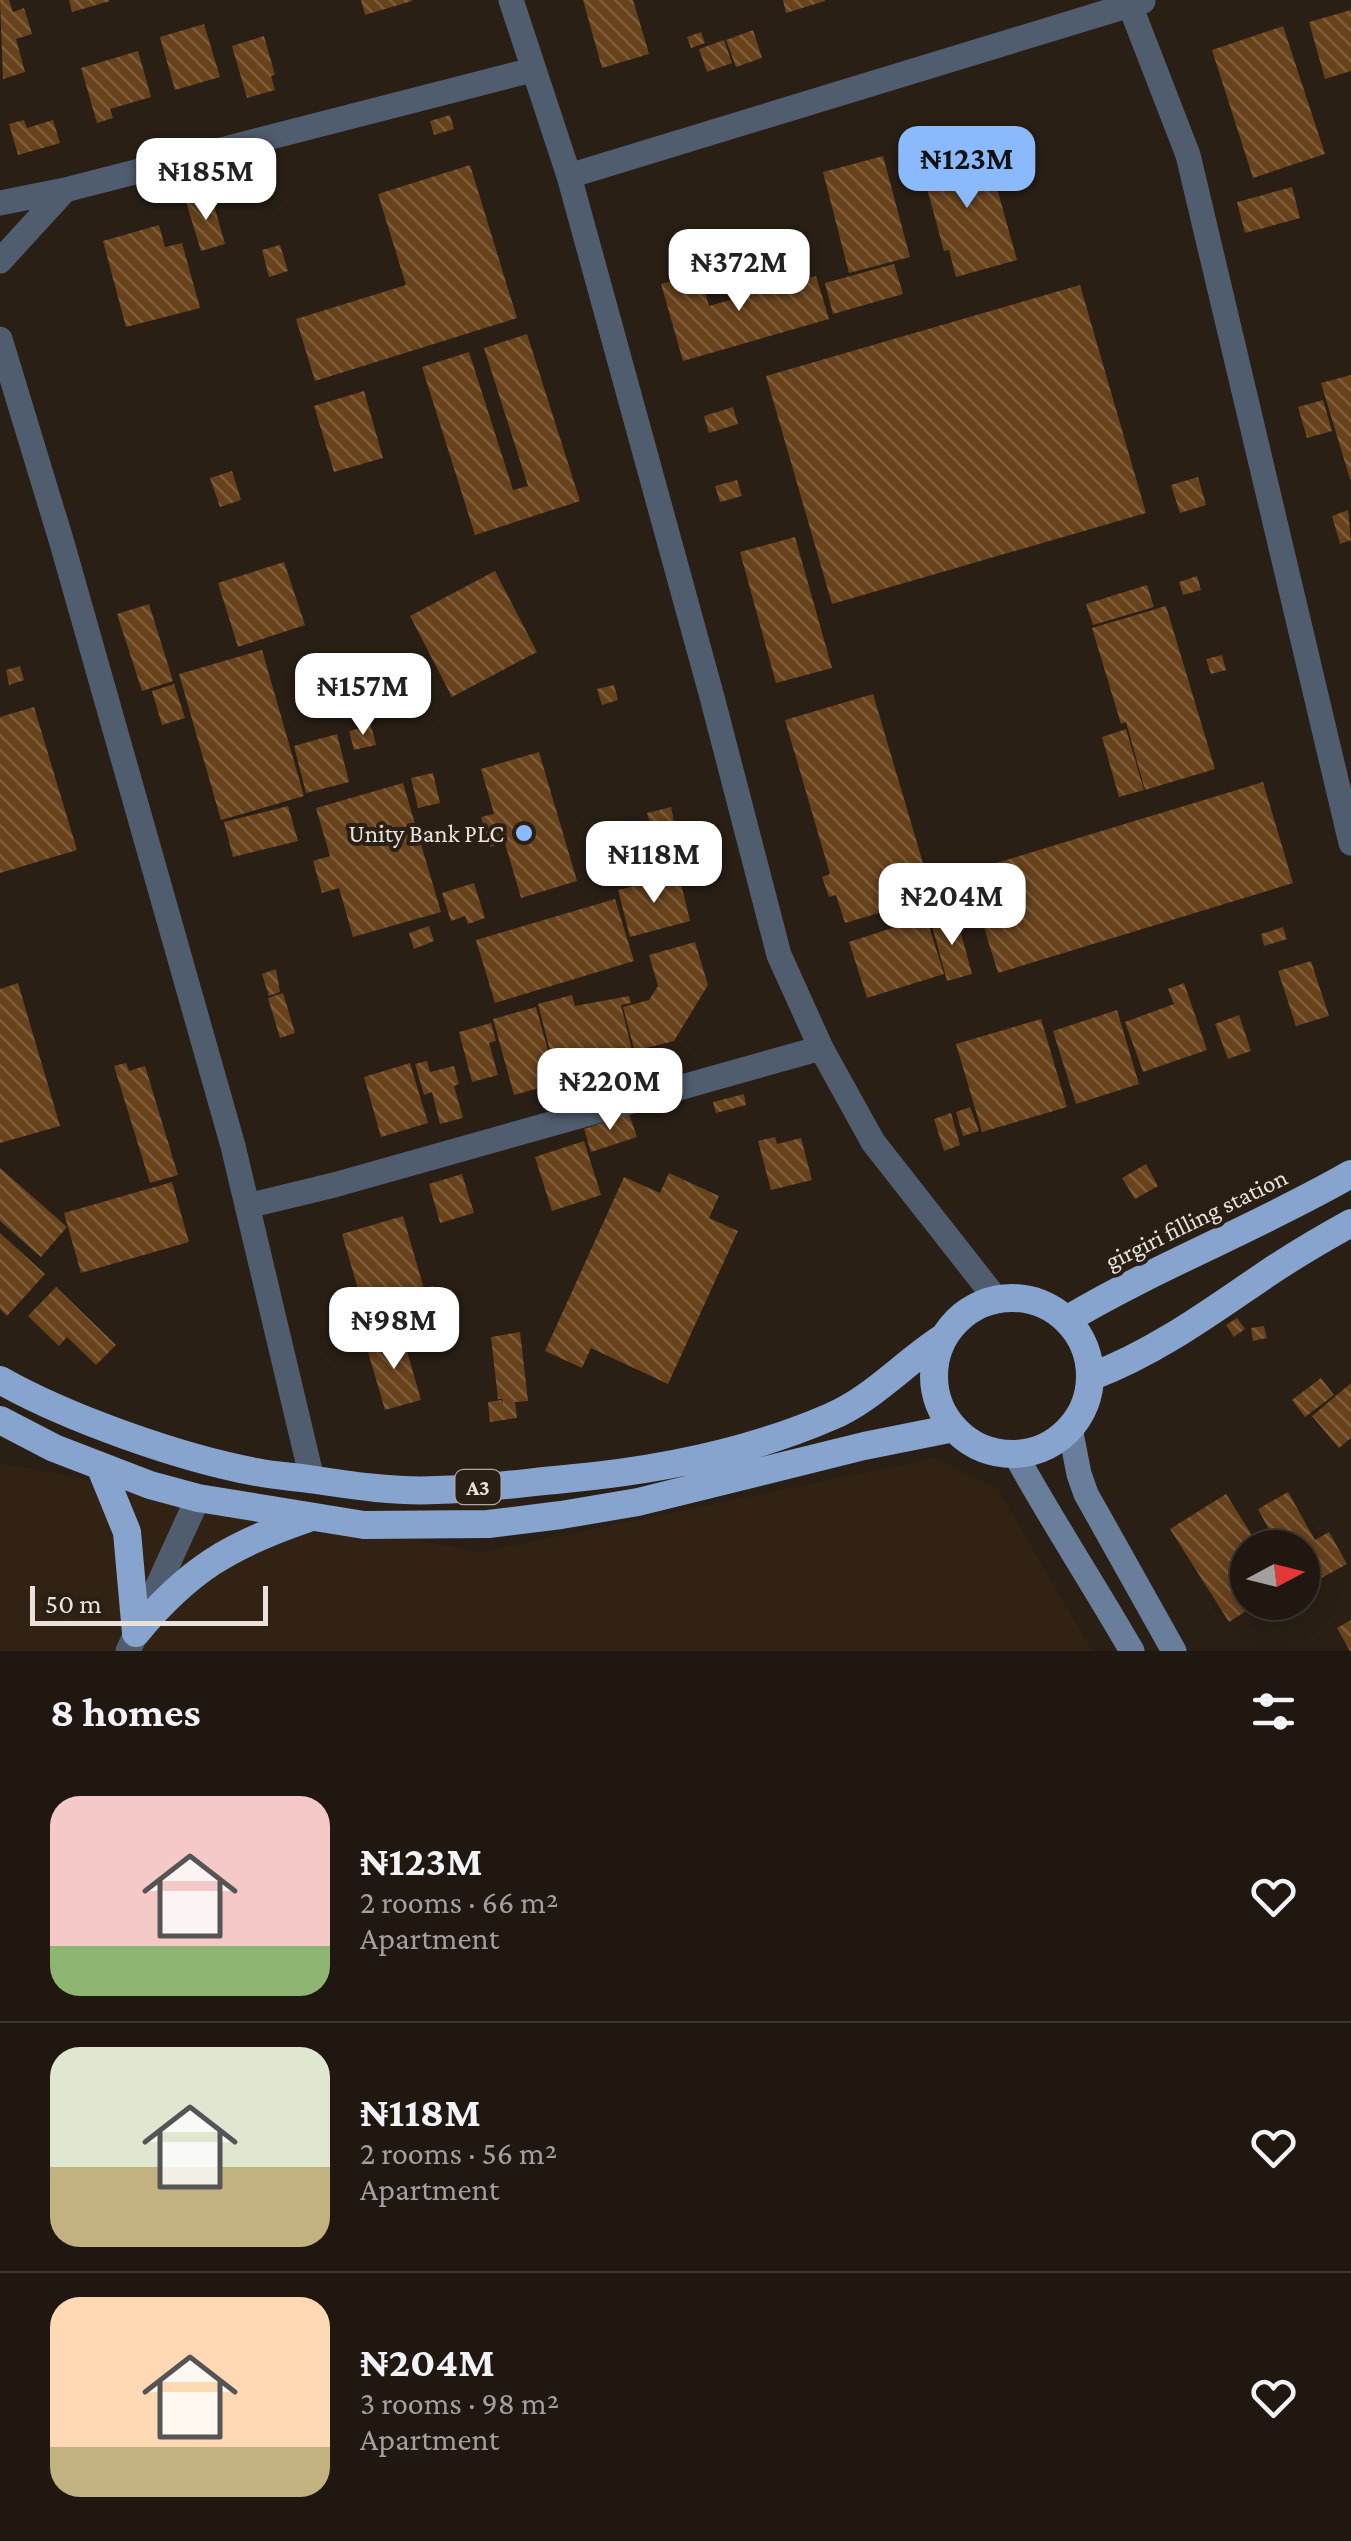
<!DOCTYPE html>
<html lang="en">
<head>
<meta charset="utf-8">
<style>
	body { margin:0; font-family:"Crimson Pro",serif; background:#2c241e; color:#f1f3f6; height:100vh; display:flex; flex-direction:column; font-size:38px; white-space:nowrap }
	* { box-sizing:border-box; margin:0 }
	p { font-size:32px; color:#a19f9f }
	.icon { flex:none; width:55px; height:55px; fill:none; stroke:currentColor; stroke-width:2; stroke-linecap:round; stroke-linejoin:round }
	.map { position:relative; height:1651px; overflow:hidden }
	.details { display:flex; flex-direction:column; background:#1f1710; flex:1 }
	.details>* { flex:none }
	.needle { width:65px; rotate:83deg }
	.controls { position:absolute; left:1230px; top:1530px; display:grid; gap:20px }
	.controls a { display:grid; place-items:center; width:90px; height:90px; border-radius:50%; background:#1f1710; box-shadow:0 5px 25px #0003,0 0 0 2px #3c3630; font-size:50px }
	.scale { position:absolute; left:30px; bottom:25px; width:238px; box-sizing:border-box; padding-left:10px; border:5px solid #e9e2db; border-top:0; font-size:28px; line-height:35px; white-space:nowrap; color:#e9e2db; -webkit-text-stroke:8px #291f15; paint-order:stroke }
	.price { position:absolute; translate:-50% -85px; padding:0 22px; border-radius:20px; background:#fff; color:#222; font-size:32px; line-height:65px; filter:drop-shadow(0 2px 5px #0008) }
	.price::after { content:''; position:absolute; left:50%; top:60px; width:30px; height:22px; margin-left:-15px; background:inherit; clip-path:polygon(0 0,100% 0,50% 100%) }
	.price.active { background:#8abafc; color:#111 }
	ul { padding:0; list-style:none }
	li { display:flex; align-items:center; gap:30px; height:250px; padding:0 50px }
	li+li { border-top:2px solid #3c3630 }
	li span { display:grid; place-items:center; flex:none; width:280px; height:200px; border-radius:30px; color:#555 }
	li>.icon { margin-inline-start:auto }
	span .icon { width:120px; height:120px; fill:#fffc; stroke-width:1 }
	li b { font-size:42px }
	h2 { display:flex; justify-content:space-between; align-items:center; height:120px; padding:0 50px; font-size:42px }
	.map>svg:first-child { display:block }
	.built { fill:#322214 }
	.building { fill:url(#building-back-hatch) }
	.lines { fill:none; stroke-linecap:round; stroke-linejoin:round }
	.minor { stroke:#505d6f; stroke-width:25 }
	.secondary { stroke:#697e9b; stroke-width:25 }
	.trunk { stroke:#86a4ce; stroke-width:28 }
	.poi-dot { fill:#8abafc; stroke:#291f15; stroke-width:4 }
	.labels { text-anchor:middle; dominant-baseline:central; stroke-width:8; stroke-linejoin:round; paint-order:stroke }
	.shield { fill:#291f15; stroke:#afa8a0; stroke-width:2.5 }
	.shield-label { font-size:22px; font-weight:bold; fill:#e9e2db }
	.poi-label { font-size:25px; fill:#e9e2db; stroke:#291f15; text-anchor:end }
	.street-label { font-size:25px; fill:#e9e2db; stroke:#291f15 }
</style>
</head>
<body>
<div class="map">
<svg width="1351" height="1651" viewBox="0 0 1351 1651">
	<defs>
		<pattern id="building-back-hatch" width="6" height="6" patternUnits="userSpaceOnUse" patternTransform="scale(2.5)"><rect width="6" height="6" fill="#68421b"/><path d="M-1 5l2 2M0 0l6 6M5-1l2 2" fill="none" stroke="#7e5d3c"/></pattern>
	</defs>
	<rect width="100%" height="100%" fill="#291f15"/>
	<path class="built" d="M935 1458 998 1489 1092 1651H0V1463L481 1552Z"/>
	<path class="building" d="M0 0H9L13 12 24 8 32 34 16 39 25 72 3 79Z
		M69 0H109L110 1 72 12Z
		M361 0H412V1L365 15Z
		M583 0H633L649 54 602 68Z
		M783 0H824L825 1 786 13Z
		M1351 10V71L1325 79 1309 22Z
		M204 24 220 77 175 90 160 37Z
		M1283 26 1325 154 1253 178 1212 50Z
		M753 30 762 58 736 67 726 40Z
		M701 32 705 43 691 48 687 37Z
		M264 36 275 75 271 76 275 90 247 98 232 46Z
		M724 40 732 63 707 72 699 49Z
		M138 51 151 97 110 109 113 118 97 123 81 68Z
		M450 115 454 129 434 135 430 121Z
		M24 120 27 128 53 120 60 143 18 155 9 124Z
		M973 144 983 177 993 174 1017 260 956 277 949 250 944 251 919 159Z
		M883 156 910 257 849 273 823 172Z
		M470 165 517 318 315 381 296 319 406 285 378 194Z
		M1292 187 1300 218 1245 233 1237 202Z
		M211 195 225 244 201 251 186 202Z
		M159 225 165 247 182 243 200 308 126 327 103 241Z
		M280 245 288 271 269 277 262 250Z
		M894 264 903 294 833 314 825 283Z
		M700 273 709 306 816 276 829 319 683 361 661 284Z
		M1080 285 1146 513 832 604 766 376Z
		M527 334 580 501 475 535 422 367 469 352 513 490 528 486 484 348Z
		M1351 375V479H1350L1321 383Z
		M364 391 383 458 334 472 314 406Z
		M1323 400 1332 431 1307 438 1298 407Z
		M733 407 738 424 709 433 704 416Z
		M232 471 241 500 220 507 210 478Z
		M1198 477 1206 505 1180 513 1171 485Z
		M737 480 742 496 720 502 715 486Z
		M1348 510 1351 540 1340 544 1332 516Z
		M795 537 832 668 776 683 740 552Z
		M284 562 305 625 238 647 218 583Z
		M495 571 537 652 452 697 410 616Z
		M1197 576 1201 590 1183 595 1179 582Z
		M1147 585 1154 607 1093 625 1086 604Z
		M149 604 173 681 142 691 117 614Z
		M1166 606 1215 769 1145 790 1126 722 1121 724 1092 628Z
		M262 650 304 796 221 820 179 674Z
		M1222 655 1226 670 1211 674 1206 659Z
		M20 666 24 680 9 685 6 670Z
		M174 684 185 718 162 725 152 691Z
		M614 685 618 700 602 705 597 689Z
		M873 694 933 897 845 923 836 895 829 897 822 877 830 874 785 720Z
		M34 707 77 850 0 873V717Z
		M371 725 376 745 354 750 349 731Z
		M1126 729 1144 790 1119 797 1102 737Z
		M337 734 349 782 306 793 294 746Z
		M539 752 577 881 521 898 505 843 490 847 481 817 494 814 481 769Z
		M433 773 440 803 418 808 411 778Z
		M1263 782 1293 883 998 973 967 872Z
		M403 783 441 912 353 937 339 888 322 893 313 861 330 856 316 808Z
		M288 806 298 841 233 857 224 822Z
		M671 807 675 825 652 831 647 813Z
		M682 850 687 867 672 871 667 855Z
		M679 875 690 921 630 937 618 890Z
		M474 883 485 918 468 924 465 916 451 921 442 893Z
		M615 899 634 961 495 1003 476 940Z
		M956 915 972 974 947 981 931 922Z
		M926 917 944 974 867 998 849 942Z
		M429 926 434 941 414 949 409 933Z
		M1283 927 1287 939 1264 946 1261 934Z
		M695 942 708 985 674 1041 646 1048 649 1061 638 1064 623 1007 649 1000 658 986 649 955Z
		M1311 961 1329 1016 1296 1026 1278 971Z
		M276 969 280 992 269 996 262 974Z
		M18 983 60 1126 0 1143V989Z
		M1184 983 1207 1050 1143 1072 1125 1022 1174 1004 1168 989Z
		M283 993 295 1033 280 1038 268 998Z
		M572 995 575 1006 629 996 631 1003 621 1005 633 1054 556 1074 538 1004Z
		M536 1007 557 1083 514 1095 493 1019Z
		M1117 1010 1139 1084 1076 1104 1053 1031Z
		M1239 1015 1251 1051 1228 1059 1215 1024Z
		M1041 1019 1067 1107 982 1132 956 1044Z
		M491 1023 496 1041 489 1043 498 1075 472 1082 459 1032Z
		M427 1061 430 1072 454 1066 459 1084 454 1086 463 1118 440 1124 432 1092 424 1095 415 1064Z
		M126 1063 129 1071 145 1066 178 1175 150 1183 114 1066Z
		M410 1063 428 1123 381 1137 364 1077Z
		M601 1064 604 1075 573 1084 570 1073Z
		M744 1094 746 1105 716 1113 713 1102Z
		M970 1107 979 1131 963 1136 956 1112Z
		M951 1113 960 1145 944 1151 934 1119Z
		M629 1114 637 1137 591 1152 584 1129Z
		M775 1137 777 1144 801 1138 812 1180 771 1190 758 1141Z
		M584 1141 601 1195 552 1211 535 1157Z
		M1146 1164 1158 1186 1135 1199 1122 1178Z
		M0 1168 67 1227 41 1257 0 1221Z
		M669 1173 719 1196 709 1218 738 1231 668 1384 591 1348 582 1368 545 1351 624 1177 660 1193Z
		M462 1174 474 1213 440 1223 429 1184Z
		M172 1182 189 1242 81 1273 64 1213Z
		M403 1216 424 1289 433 1286 439 1307 429 1310 432 1319 372 1337 342 1234Z
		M0 1233 45 1274 7 1316 0 1309Z
		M56 1287 116 1345 96 1365 67 1337 59 1346 28 1316Z
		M1237 1318 1245 1329 1234 1337 1226 1325Z
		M1264 1326 1267 1338 1253 1341 1251 1328Z
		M520 1332 528 1401 515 1402 517 1418 490 1422 488 1402 501 1400 503 1405 502 1399H498L491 1337Z
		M402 1334 421 1400 385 1410 366 1345Z
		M1321 1378 1334 1395 1305 1417 1292 1400Z
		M1351 1383V1438L1339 1448 1312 1416Z
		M1288 1492 1315 1540 1329 1532 1347 1564 1316 1581 1302 1555V1548H1279L1258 1509Z
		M1226 1494 1260 1548H1248V1602H1260L1229 1622 1170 1529Z
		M1351 1620V1651H1350L1337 1628Z"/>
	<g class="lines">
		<path class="minor" d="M511 0 569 176 712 697 779 955 821 1048 873 1142 997 1300
			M1128 0 1188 155 1351 843
			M569 176 1143 1
			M0 203 65 190 532 70
			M0 261 65 190
			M0 339 62 543 233 1146 312 1479
			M247 1206 334 1185 821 1048
			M128 1651 198 1498"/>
		<path class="secondary" d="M1070 1428 1079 1474 1086 1494 1174 1651
			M1015 1454C1052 1521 1094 1585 1132 1651"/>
		<path class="trunk" d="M934 1376a78 78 0 1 1 156 0a78 78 0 1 1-156 0Z
			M1068 1319C1159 1265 1259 1227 1351 1174
			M1093 1376C1156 1352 1209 1313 1265 1275 1293 1256 1322 1239 1351 1223
			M0 1380C67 1418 180 1458 256 1472 276 1476 296 1477 316 1480 356 1486 396 1492 437 1490 479 1489 522 1483 565 1479 654 1471 747 1453 830 1417 871 1400 903 1364 941 1339
			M0 1420 54 1448 150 1485 198 1498 364 1525 488 1524 561 1515 638 1502 864 1446 954 1428
			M100 1466 127 1532 136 1633
			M136 1633C188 1570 230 1545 306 1519"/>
	</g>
	<circle class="poi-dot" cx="524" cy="833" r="10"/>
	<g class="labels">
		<rect class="shield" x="455.5" y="1470" width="45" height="34" rx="8"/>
		<g class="shield-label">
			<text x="478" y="1487">A3</text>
		</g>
		<g class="poi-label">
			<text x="504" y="833">Unity Bank PLC</text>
		</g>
		<g class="street-label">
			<text transform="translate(1196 1219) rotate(-26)">girgiri filling station</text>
		</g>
	</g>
</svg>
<div class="controls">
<a><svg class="needle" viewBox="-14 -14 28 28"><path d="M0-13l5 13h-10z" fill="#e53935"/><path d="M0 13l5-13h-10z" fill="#a19f9f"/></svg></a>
</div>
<div class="scale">50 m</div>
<b class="price active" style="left:967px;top:211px">₦123M</b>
<b class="price" style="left:206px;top:223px">₦185M</b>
<b class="price" style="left:739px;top:314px">₦372M</b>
<b class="price" style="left:363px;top:738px">₦157M</b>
<b class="price" style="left:654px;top:906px">₦118M</b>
<b class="price" style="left:952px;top:948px">₦204M</b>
<b class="price" style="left:610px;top:1133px">₦220M</b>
<b class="price" style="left:394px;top:1372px">₦98M</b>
</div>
<section class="details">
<h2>8 homes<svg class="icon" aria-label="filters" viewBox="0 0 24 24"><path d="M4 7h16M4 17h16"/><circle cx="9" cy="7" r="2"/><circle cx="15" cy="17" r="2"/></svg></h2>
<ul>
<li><span style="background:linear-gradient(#f6c9c9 75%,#8fb573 0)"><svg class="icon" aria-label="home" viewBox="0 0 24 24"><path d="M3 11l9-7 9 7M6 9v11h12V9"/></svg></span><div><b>₦123M</b><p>2 rooms · 66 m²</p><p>Apartment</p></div><svg class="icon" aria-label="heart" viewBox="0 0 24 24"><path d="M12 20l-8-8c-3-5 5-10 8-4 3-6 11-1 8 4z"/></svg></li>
<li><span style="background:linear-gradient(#dfe7d0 60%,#c2b280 0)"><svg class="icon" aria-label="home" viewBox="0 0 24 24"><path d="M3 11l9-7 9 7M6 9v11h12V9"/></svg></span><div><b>₦118M</b><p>2 rooms · 56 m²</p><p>Apartment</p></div><svg class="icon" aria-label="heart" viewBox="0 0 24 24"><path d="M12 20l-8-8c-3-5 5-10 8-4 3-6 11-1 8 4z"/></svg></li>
<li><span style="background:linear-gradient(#ffd9b3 75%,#c2b280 0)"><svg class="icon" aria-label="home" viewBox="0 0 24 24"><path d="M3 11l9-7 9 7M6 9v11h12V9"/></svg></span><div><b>₦204M</b><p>3 rooms · 98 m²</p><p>Apartment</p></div><svg class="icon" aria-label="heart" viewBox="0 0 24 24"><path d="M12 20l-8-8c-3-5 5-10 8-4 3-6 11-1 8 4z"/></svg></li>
</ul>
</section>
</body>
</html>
